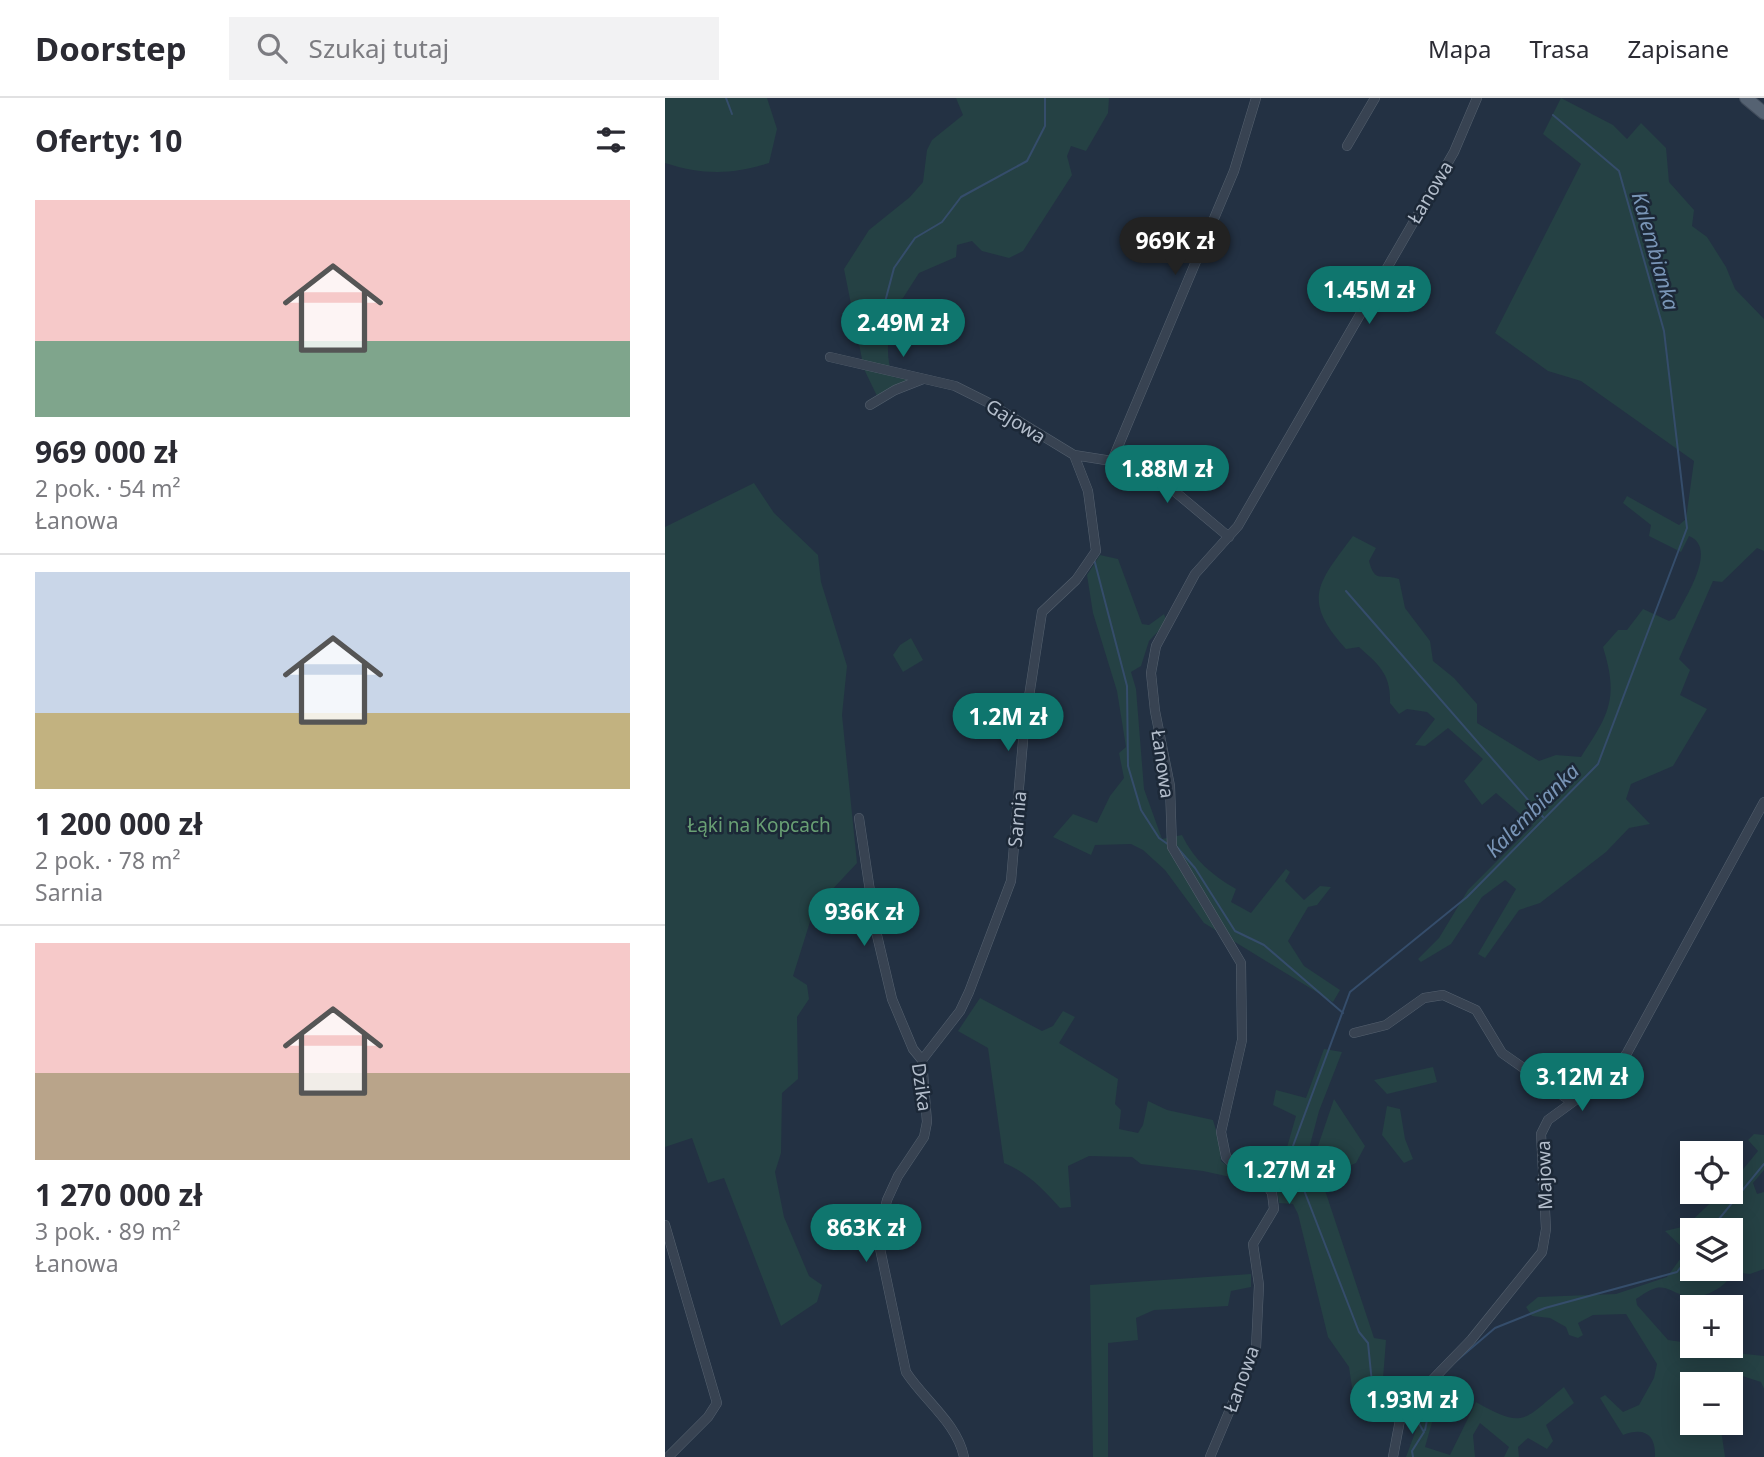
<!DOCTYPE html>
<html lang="pl">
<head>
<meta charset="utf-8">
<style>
	body { margin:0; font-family:"Noto Sans",sans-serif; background:#f2f2f3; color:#2b2b33; height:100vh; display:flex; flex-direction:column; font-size:26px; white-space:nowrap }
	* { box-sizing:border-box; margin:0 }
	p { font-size:23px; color:#7c7c81 }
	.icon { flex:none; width:38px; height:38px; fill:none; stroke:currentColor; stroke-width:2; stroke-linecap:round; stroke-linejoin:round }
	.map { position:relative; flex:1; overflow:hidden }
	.sheet { display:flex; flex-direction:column; background:#fff; width:665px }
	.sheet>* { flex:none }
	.controls { position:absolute; left:1015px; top:1043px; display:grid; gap:14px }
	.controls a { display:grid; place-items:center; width:63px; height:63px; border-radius:0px; background:#fff; box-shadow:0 4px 18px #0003; font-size:35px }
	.price { position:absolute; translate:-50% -60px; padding:0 16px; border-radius:24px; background:#0f766e; color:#fff; font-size:23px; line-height:46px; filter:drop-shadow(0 2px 4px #0008) }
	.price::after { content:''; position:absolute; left:50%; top:42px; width:21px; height:16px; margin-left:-10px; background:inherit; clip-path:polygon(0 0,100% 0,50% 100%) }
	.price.selected { background:#222; color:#fff }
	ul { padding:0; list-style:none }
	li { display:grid; align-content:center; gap:14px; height:371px; padding:0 35px }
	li+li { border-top:2px solid #e1e1e2 }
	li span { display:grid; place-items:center; height:217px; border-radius:0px; color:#555 }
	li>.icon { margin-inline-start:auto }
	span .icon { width:126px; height:126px; fill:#fffc; stroke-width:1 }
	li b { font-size:30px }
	h2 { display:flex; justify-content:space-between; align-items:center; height:84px; padding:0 35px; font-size:30px }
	header { display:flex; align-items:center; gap:42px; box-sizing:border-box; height:98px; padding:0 35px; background:#fff; border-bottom:2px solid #e1e1e2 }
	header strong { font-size:33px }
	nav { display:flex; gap:38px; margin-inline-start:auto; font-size:24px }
	.search { width:490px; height:63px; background:#f2f2f3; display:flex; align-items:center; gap:18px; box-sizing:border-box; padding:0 24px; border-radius:0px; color:#7c7c81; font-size:26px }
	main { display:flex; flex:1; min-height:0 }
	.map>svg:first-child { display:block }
	.green { fill:#254144; fill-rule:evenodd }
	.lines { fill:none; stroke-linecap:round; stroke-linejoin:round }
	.stream { stroke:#354d6b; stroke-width:2 }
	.minor-casing { stroke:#55616f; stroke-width:10 }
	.major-casing { stroke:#414c5b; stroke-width:14 }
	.minor { stroke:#384352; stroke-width:9 }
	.major { stroke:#556272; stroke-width:12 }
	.labels { text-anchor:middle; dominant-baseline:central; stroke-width:5; stroke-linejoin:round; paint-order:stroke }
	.street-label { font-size:19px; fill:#b4becc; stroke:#1c2837 }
	.park-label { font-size:19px; fill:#69a074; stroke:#1c2837 }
	.water-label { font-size:21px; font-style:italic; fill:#7995b7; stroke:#1c2837 }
</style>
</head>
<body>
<header>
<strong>Doorstep</strong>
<div class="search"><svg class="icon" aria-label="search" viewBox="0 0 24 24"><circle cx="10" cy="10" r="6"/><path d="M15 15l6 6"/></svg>Szukaj tutaj</div>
<nav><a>Mapa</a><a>Trasa</a><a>Zapisane</a></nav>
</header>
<main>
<section class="sheet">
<h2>Oferty: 10<svg class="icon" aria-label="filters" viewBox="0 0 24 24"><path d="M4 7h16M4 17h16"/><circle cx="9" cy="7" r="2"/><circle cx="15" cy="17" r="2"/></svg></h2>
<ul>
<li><span style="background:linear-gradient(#f6c9c9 65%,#7fa58c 0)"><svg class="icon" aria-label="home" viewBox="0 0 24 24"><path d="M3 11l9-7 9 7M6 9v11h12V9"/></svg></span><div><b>969 000 zł</b><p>2 pok. · 54 m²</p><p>Łanowa</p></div></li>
<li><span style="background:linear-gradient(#c9d6e8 65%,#c2b280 0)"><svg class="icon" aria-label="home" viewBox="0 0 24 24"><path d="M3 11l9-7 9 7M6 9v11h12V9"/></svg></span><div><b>1 200 000 zł</b><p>2 pok. · 78 m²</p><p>Sarnia</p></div></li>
<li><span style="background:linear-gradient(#f6c9c9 60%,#b9a48a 0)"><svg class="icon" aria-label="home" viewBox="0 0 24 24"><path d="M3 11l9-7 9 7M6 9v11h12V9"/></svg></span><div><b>1 270 000 zł</b><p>3 pok. · 89 m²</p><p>Łanowa</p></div></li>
</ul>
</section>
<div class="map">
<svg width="1099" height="1359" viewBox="0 0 1099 1359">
	<rect width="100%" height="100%" fill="#233143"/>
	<path class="green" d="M0 0H102L112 31 104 65C67 77 37 77 0 65Z
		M291 0H444L443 15 421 53 406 48 402 58 407 77 358 153 344 160 317 153 307 143 292 147 291 159 254 175 238 200 231 204C225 228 218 254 228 279L241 281 242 285 212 298 199 271 179 171 204 132 245 99 258 84 262 52 267 42 298 17Z
		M896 0 948 27 962 41 976 25 1001 50 1004 84 1029 112 1027 128 1042 139 1061 169 1070 191 1099 221V453L1092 450 1057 484 1048 483 1014 561 1025 572 1015 597 1042 611 1008 668 966 686 961 701 985 726 964 730 941 754 875 805 854 812 820 860 813 856 851 791 840 782 817 799 786 846 756 864 753 861 774 840 803 792 868 727 831 695 817 707 799 683 818 661 783 630 760 648 750 647 770 621 762 614 742 611 734 616 725 605C726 576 714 567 694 549L681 551C635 501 654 484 688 438L711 450 704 463C710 486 716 475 734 481L740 510 765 543 768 563 789 580 812 606V625L874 663 891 657 916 659C944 616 954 601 938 549L953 532H962L978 511 1004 523 1010 520C1019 501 1054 450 1024 438L1016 454 984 438 986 427 958 405 962 398 1014 427 1021 421 1029 363 916 283 883 273 830 235 916 66 878 36Z
		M89 385 109 415 153 457 156 484 182 568 177 617 192 765 149 811 128 878 142 887 144 901 132 919 133 981 117 995 116 1055 110 1074 119 1119 144 1178 157 1187 152 1204 116 1228 59 1080 43 1085 27 1040 0 1049V429Z
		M435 457 453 461 477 526 484 527 499 516 502 524 484 543 476 568 466 574 471 591 479 691 497 741 517 737C529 762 547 777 571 791L566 804 586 815 621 771 625 774 620 783 639 802 655 788 666 789 652 807 643 809 623 843 639 868 675 892 668 904 539 825 500 772 478 752 466 746 430 747 426 757 388 739 408 716 432 725 445 698 459 680 454 655 461 649 452 593 428 515 422 477Z
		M246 540 258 562 238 574 228 557 235 547Z
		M315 900 377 933 388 928 398 913 410 919 394 945 453 981 450 1006 456 1012 454 1031 473 1035 478 1027 483 1003 502 1012 548 1022 554 1042 556 1063 571 1074 570 1080 538 1073 476 1066 467 1059 424 1058 403 1068 406 1109 395 1110C379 1092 362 1074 339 1065L323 950 293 933Z
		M659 951 677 954 654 1013 645 1047 709 1240 721 1242 718 1281 745 1298 737 1309 688 1296 684 1269 663 1239 633 1116 628 1106 614 1105C612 1080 597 1074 577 1065L576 1062 619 1060 631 1018 608 1007 611 992 641 1000Z
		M768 969 772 984 722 996 709 982Z
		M669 1001 700 1048 691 1065 663 1077 653 1048Z
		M722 1008 735 1011 740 1041 748 1061 739 1065 717 1037Z
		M1089 1036 1099 1037V1072L1088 1085 1092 1096 1099 1094V1171L1085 1176 1068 1174C1060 1191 1036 1203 1017 1197 1008 1194 1001 1188 991 1190 984 1192 977 1197 971 1201L972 1207 1003 1242 1024 1245 1034 1251 1099 1258V1291L1096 1284 1071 1276 1065 1286H1027V1325H1055L1060 1359H990C991 1336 979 1329 958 1337L935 1300 940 1297 958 1314 974 1307 989 1280 992 1266 961 1216 928 1217 913 1225 918 1237 913 1240 904 1237 901 1229 885 1220 867 1218 861 1209 873 1199 951 1196 1002 1179 1021 1153 1000 1133 1021 1128 1057 1094H1066V1086L1093 1053 1083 1042ZM1027 1132H1066V1171H1027Z
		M586 1176V1189L566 1193 563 1208 489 1212 471 1220 473 1242 443 1245V1359H428L425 1187Z
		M899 1289 909 1305 881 1327 888 1343 882 1351 863 1340 853 1349 854 1359H839L844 1349 815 1325 808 1337 810 1359H741L751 1332 743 1320 749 1307 768 1321 760 1349 785 1357 811 1304C860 1332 858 1322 899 1289Z"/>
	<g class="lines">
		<path class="stream" d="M61 0 67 16
			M216 219 229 170 250 140 277 124 296 99 362 63 380 28V0
			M429 461 462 588 463 668 476 712 494 740 504 747
			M681 493 878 719
			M510 747 530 770 570 833 599 847 678 915
			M1045 1132 1099 1066
			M790 1264 830 1230 880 1210 1012 1174 1027 1155
			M740 1305 710 1299 708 1295 703 1245 694 1234 625 1056 685 894 802 799 933 666 1022 430 999 233 954 73 888 17
			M744 1309 759 1334 747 1353 748 1359
			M760 1332 768 1293 774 1281"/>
		<g class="minor-casing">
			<path id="minor" d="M682 48 710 0
				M165 259 290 288 322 304 409 357 447 363 496 382 564 439
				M205 307 230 292 258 281
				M447 363 569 73 591 0
				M194 720 211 833 227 901 248 951 257 962 262 1024 259 1039 233 1078 222 1102 213 1141 241 1274C259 1302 292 1325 299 1359
				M689 935 721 927 759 900 778 897 811 912 837 955 907 1004
				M257 962 295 913 304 894 346 783 359 631 377 514 411 482 431 453 423 393 409 357
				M0 1127 52 1305 43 1319 3 1359
				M545 1359 591 1250 594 1187 588 1146 609 1111 607 1095 602 1087 572 1070 561 1059 556 1034 577 942 576 865 507 749 505 688 490 613 486 575 491 548 530 476 573 428 789 54 812 0
				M728 1359 735 1322 741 1309 806 1242 877 1154 881 1131 876 1036 883 1022 946 976 962 955 1099 704"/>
		</g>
		<g class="major-casing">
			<path id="major" d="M1081 0 1099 15"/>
		</g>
		<use href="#minor" class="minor"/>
		<use href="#major" class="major"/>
	</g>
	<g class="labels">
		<g class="street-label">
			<text transform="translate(765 94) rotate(-59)">Łanowa</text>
			<text transform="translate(351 323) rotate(32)">Gajowa</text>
			<text transform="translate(498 666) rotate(82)">Łanowa</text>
			<text transform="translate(352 721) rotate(-85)">Sarnia</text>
			<text transform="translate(257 989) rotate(82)">Dzika</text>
			<text transform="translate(879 1077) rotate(-92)">Majowa</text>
			<text transform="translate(576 1281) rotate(-70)">Łanowa</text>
		</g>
		<g class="park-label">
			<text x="94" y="727">Łąki na Kopcach</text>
		</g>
		<g class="water-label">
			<text transform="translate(991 153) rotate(74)">Kalembianka</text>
			<text transform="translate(867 712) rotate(-45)">Kalembianka</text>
		</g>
	</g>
</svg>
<div class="controls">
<a><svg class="icon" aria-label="locate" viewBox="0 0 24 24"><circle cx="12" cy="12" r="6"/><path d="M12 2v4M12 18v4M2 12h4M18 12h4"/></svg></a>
<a><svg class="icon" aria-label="layers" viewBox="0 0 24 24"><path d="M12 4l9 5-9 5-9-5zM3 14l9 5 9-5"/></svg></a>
<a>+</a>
<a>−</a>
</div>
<b class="price selected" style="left:510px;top:179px">969K zł</b>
<b class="price" style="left:704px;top:228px">1.45M zł</b>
<b class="price" style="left:238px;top:261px">2.49M zł</b>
<b class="price" style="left:502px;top:407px">1.88M zł</b>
<b class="price" style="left:343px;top:655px">1.2M zł</b>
<b class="price" style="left:199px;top:850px">936K zł</b>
<b class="price" style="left:917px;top:1015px">3.12M zł</b>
<b class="price" style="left:624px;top:1108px">1.27M zł</b>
<b class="price" style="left:201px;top:1166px">863K zł</b>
<b class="price" style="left:747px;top:1338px">1.93M zł</b>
</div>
</main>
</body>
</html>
